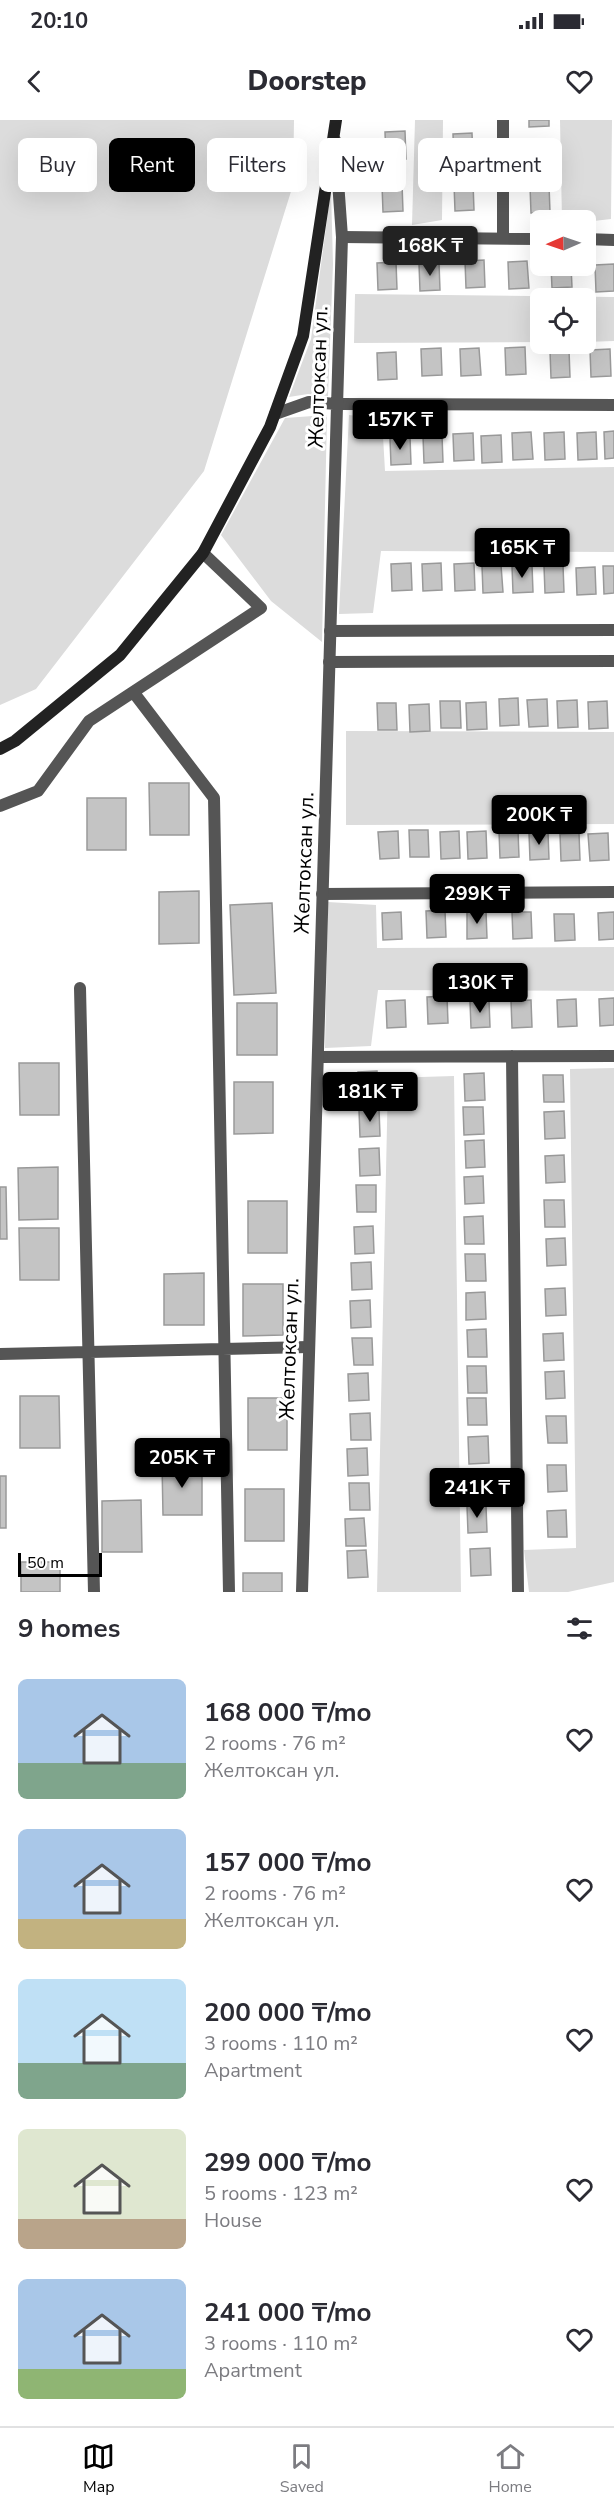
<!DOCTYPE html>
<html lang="en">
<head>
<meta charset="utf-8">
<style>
	body { margin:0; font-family:"Nunito Sans",sans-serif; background:#f2f2f3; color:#2b2b33; height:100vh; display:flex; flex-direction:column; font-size:22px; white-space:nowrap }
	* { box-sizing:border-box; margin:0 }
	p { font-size:20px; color:#7c7c81 }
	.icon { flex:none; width:33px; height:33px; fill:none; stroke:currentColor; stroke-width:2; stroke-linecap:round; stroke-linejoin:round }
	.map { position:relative; height:1472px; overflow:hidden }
	.drawer { display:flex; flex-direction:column; background:#fff; flex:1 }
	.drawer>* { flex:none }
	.banner { position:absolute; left:18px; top:18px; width:579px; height:54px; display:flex; gap:12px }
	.needle { width:39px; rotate:268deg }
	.fabs { position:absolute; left:530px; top:90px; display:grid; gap:12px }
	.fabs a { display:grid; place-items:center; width:66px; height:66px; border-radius:9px; background:#fff; box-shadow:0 6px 24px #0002; font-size:30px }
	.scale { position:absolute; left:18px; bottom:15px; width:84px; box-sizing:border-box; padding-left:6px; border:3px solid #000; border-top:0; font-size:16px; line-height:21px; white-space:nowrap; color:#000; -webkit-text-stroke:4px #fff; paint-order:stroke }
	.price { position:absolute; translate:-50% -51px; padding:0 14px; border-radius:6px; background:#000; color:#fff; font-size:20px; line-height:39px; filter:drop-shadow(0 2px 3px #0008) }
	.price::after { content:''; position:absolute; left:50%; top:36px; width:18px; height:14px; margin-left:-9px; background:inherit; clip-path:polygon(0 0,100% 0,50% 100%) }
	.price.selected { background:#222; color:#fff }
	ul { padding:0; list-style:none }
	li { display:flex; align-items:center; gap:18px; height:150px; padding:0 18px }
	li span { display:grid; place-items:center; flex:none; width:168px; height:120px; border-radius:9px; color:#555 }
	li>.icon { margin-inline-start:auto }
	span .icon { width:72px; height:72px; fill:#fffc; stroke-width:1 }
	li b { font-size:26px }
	h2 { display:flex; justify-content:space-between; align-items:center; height:72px; padding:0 18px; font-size:26px }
	.chip { padding:0 21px; border-radius:9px; background:#fff; box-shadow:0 6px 24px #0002; font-size:21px; line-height:54px }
	.chip.selected { background:#000; color:#fff }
	.status { display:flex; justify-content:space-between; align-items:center; height:42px; padding:0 30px; background:#fff; direction:ltr }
	.status svg { height:16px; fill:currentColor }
	header { display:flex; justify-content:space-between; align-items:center; height:78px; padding:0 18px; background:#fff; font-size:27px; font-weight:800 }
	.menu { display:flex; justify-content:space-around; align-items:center; height:84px; border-top:2px solid #e1e1e2; background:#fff; font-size:16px; color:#7c7c81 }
	.menu a { display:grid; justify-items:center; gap:3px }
	.menu .selected { color:#000 }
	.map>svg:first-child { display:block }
	.green { fill:#dcdcdc }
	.building { fill:#c4c4c4; stroke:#999; stroke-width:1.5 }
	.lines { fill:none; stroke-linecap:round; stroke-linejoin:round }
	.minor { stroke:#555; stroke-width:12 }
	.tertiary { stroke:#555; stroke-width:12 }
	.secondary { stroke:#222; stroke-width:12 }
	.labels { text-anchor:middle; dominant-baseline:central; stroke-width:6; stroke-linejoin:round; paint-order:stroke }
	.street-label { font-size:21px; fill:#000; stroke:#fff }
</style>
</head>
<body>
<div class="status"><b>20:10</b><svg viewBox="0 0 49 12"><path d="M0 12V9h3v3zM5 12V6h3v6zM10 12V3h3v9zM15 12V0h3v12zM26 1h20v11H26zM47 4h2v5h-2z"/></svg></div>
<header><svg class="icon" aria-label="back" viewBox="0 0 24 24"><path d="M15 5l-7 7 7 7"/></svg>Doorstep<svg class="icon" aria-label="heart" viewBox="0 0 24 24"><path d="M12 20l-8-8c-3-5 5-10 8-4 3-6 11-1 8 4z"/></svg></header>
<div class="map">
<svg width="614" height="1472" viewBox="0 0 614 1472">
	<rect width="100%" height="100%" fill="#fff"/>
	<path class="green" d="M0 0H294L293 65 204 351 36 569 0 585Z
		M415 0H443L442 100 412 105Z
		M560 0H612L611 99 585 102 562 100Z
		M331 70 333 144 328 276 308 274 289 277 311 219Z
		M355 174 614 177V221L585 222V178H540V222L354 223Z
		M327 295 322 522 271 481 221 415 285 298Z
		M349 295 382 299 385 351 614 347V432L381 431 373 493 339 494Z
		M346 611 614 612V704L346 705Z
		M328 782 376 785 377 828 614 827V871L378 870 371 926 325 928Z
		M614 948V1462L568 1472H529L524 1430 576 1428 570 949Z
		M454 956 461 1472H377L388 958Z"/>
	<path class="building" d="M529 0H549V6L529 7Z
		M405 11 406 39H386L385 12Z
		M472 13 473 40 454 41 453 14Z
		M530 20H550L551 47H531Z
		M473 63 474 90 455 91 454 64Z
		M402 64 403 91 383 92 382 65Z
		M549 65 550 92 531 93 530 66Z
		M484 140 485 167 466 168 465 141Z
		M527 141 529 168 509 169 508 142Z
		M396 142 397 169 378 170 377 143Z
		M439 143 440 170 420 171 419 144Z
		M614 144V171L596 172 595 145Z
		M551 146H571L572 167 552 168Z
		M525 227 526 254 506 255 505 228Z
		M441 228 442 255 422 256 421 229Z
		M479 228 481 255 461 256 460 229Z
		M610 229 611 256 591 257 590 230Z
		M569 230 570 257 551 258 550 231Z
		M396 232 397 259 378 260 377 233Z
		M614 311V338L605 339 604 312Z
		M531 312 533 339 513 340 512 313Z
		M564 312 565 339 545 340 544 313Z
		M596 312 597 339 578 340 577 313Z
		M473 313 474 340 454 341 453 314Z
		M442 315 443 342 424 343 423 316Z
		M501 315 502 342 482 343 481 316Z
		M410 317 411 344 391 345 390 318Z
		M411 443 412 470 392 471 391 444Z
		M441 443 442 470 423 471 422 444Z
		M474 443 475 470 455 471 454 444Z
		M501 445 503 472 483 473 482 446Z
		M532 445 533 472 513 473 512 446Z
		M563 445 564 472 545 473 544 446Z
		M603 446H614V473L604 474Z
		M595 447 596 474 577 475 576 448Z
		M518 578 519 605 500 606 499 579Z
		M547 579 548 606 529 607 527 580Z
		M577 580 578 607 558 608 557 581Z
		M440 581H460L461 608H441Z
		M607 581 608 608 589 609 588 582Z
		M486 582 487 609 467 610 466 583Z
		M377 583H396L397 610H378Z
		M429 584 430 611 410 612 409 585Z
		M149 663H189V715H150Z
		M87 678H126V730H87Z
		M409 710H428L429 737H410Z
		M518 710 519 737 500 738 499 711Z
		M398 711 399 738 380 739 378 712Z
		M459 711 460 738 441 739 440 712Z
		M486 711 487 738 468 739 467 712Z
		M548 712 549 739 530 740 529 713Z
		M579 713 580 740 561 741 560 714Z
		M608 713 609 740 590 741 588 714Z
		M199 771V823L159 824V772Z
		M272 783 276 873 234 875 230 785Z
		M445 790 446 817 427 818 426 791Z
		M486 791 487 818 467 819V792Z
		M401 792 402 819 383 820 382 793Z
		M512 792H531L532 818 513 819Z
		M614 792V819L599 820 598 793Z
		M554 794H574L575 820 555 821Z
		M447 876 448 903 428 904 427 877Z
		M614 878V905L600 906 599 879Z
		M576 879 577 906 558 907 557 880Z
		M405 880 406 907 387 908 386 881Z
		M489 880 490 907 471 908 470 881Z
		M531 880 532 907 512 908 511 881Z
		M237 883H277V935H237Z
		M19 943H59V995H20Z
		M377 951 379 978 359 979 358 952Z
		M484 953 485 980 465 981 464 954Z
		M543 955H563L564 982H544Z
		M234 962H273V1013L234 1014Z
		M463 987H483L484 1014 464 1015Z
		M379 989 380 1016 360 1017 359 990Z
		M564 991 565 1018 545 1019 544 992Z
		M484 1020 485 1047 466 1048 465 1021Z
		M379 1028 380 1055 360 1056 359 1029Z
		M564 1035 565 1062 546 1063 545 1036Z
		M58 1047V1099L19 1100 18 1048Z
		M483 1056 484 1083 465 1084 464 1057Z
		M356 1065H376V1092H357Z
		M0 1067H6L7 1119H0Z
		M544 1080H564L565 1107H545Z
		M248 1081H287V1133H248Z
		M483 1096 484 1124H465L464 1097Z
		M373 1106 374 1133 355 1134 354 1107Z
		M19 1108H59V1160H20Z
		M565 1118 566 1145 547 1146 546 1119Z
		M465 1134H485L486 1161H466Z
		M371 1142 372 1169 352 1170 351 1143Z
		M204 1153V1205H164V1154Z
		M243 1164H283V1215L243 1216Z
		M565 1168 566 1195 546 1196 545 1169Z
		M485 1172 486 1199 466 1200V1173Z
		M370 1180 371 1207 351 1208 350 1181Z
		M486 1209 487 1237H468L467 1210Z
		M563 1213 564 1240 544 1241 543 1214Z
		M352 1218H372L373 1245H354Z
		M467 1246H486L487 1273H468Z
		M564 1251 565 1278 546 1279 545 1252Z
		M368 1253 369 1280 349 1281 348 1254Z
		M20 1276H59L60 1328H20Z
		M248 1278H287V1330H248Z
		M467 1278H486L487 1305H468Z
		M370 1293 371 1320H351L350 1294Z
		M546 1296H566L567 1323H548Z
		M488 1316 489 1343 469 1344 468 1317Z
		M367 1328 368 1355 348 1356 347 1329Z
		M202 1343V1395H163L162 1344Z
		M547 1345H566L567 1371 548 1372Z
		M485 1353 486 1381H467L466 1354Z
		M0 1356H6V1408H0Z
		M349 1363H369L370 1390H350Z
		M245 1369H284V1421H245Z
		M141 1380 142 1432H102V1381Z
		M467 1386H486L487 1412 468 1413Z
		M566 1390 567 1417H548L547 1391Z
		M364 1398 366 1426H346L345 1399Z
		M490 1428 491 1455 471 1456 470 1429Z
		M366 1430 368 1457 348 1458 347 1431Z
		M21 1442H60V1472H21Z
		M243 1453H282V1472H243Z"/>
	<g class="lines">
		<path class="minor" d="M503 0V118
			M342 117 540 119
			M585 119 614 120
			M337 284 614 285
			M330 511 614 510
			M329 542 614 541
			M134 573 214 678 229 1472
			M0 686 38 671 89 601 261 488 203 433
			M322 774 614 772
			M80 868 94 1472
			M512 936 518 1472
			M318 937 614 936
			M0 1234 309 1227"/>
		<path class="tertiary" d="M275 294 309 282 337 284
			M302 1472 342 117 335 20"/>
		<path class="secondary" d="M0 629 15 621 120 535 203 433 270 307 303 216 336 0"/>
	</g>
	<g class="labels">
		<g class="street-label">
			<text transform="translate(318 257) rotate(-88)">Желтоксан ул.</text>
			<text transform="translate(304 743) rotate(-88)">Желтоксан ул.</text>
			<text transform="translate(289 1229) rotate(-88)">Желтоксан ул.</text>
		</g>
	</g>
</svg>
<div class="fabs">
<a><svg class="needle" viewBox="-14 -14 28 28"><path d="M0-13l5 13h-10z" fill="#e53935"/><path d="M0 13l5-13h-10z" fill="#7c7c81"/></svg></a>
<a><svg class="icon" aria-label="locate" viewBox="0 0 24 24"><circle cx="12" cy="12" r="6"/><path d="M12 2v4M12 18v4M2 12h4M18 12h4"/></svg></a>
</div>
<div class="scale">50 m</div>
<b class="price selected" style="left:430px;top:157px">168K ₸</b>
<b class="price" style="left:400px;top:331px">157K ₸</b>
<b class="price" style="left:522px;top:459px">165K ₸</b>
<b class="price" style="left:539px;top:726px">200K ₸</b>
<b class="price" style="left:477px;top:805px">299K ₸</b>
<b class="price" style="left:480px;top:894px">130K ₸</b>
<b class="price" style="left:370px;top:1003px">181K ₸</b>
<b class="price" style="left:182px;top:1369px">205K ₸</b>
<b class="price" style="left:477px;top:1399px">241K ₸</b>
<div class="banner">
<a class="chip">Buy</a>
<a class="chip selected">Rent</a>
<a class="chip">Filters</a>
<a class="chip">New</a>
<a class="chip">Apartment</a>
</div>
</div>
<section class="drawer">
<h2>9 homes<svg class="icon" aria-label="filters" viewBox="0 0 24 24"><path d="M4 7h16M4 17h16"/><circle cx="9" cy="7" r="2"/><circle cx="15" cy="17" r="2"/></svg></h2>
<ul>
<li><span style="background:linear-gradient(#a9c7e8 70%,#7fa58c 0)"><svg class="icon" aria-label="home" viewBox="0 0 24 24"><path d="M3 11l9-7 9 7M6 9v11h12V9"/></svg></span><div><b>168 000 ₸/mo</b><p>2 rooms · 76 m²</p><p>Желтоксан ул.</p></div><svg class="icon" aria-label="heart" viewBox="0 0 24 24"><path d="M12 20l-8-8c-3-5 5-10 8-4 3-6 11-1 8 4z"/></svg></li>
<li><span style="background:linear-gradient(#a9c7e8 75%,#c2b280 0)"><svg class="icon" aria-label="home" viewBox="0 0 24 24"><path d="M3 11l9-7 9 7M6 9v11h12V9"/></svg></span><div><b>157 000 ₸/mo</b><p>2 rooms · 76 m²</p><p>Желтоксан ул.</p></div><svg class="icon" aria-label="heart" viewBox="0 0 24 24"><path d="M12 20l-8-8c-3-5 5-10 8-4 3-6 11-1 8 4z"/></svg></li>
<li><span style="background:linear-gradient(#bfe0f5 70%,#7fa58c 0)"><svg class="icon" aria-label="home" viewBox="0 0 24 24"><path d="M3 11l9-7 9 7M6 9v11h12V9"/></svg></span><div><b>200 000 ₸/mo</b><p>3 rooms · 110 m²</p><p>Apartment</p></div><svg class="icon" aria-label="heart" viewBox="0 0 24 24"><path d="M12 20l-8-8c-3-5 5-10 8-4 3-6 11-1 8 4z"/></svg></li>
<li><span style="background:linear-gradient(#dfe7d0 75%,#b9a48a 0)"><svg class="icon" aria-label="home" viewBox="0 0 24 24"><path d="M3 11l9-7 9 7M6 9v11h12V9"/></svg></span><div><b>299 000 ₸/mo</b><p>5 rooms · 123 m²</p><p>House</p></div><svg class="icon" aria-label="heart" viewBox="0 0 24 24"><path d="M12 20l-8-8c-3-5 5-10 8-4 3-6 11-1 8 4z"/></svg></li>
<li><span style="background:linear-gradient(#a9c7e8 75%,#8fb573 0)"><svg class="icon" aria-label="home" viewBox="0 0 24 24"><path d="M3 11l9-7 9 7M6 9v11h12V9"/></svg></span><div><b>241 000 ₸/mo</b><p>3 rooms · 110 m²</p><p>Apartment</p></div><svg class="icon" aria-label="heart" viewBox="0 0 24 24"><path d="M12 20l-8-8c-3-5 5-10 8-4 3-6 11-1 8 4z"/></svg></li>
</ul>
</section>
<nav class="menu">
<a class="selected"><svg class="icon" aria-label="map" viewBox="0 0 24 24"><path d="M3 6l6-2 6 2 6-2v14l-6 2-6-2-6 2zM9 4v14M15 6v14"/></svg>Map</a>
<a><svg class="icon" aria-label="saved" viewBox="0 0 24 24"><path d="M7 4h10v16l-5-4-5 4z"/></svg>Saved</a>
<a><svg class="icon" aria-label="home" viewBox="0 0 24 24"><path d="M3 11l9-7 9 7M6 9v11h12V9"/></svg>Home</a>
</nav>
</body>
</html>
